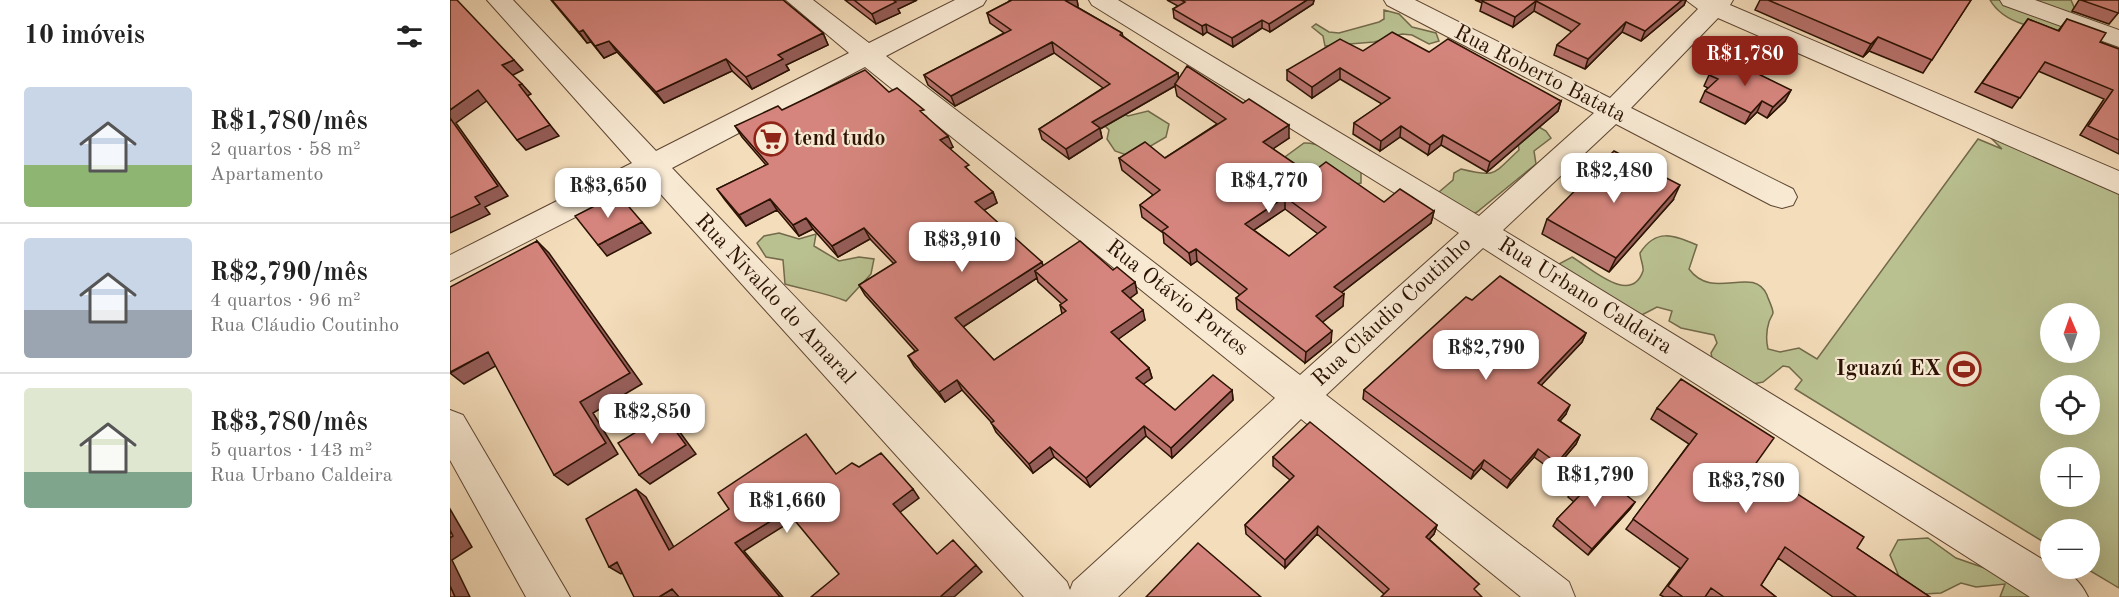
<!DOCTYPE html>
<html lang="pt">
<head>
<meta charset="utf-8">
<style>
	body { margin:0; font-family:"Old Standard TT",serif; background:#f2f2f2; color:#222; height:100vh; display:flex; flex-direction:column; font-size:22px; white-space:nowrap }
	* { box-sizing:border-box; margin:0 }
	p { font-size:20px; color:#767676 }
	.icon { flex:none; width:33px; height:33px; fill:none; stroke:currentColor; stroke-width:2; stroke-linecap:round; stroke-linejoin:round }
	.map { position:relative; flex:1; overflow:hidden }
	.panel { display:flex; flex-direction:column; background:#fff; width:450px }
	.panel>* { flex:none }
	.needle { width:39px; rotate:358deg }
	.tools { position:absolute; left:1590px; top:303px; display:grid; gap:12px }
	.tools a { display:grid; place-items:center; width:60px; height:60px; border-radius:50%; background:#fff; box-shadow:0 6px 24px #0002; font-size:30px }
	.price { position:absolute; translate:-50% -51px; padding:0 14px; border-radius:12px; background:#fff; color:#222; font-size:20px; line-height:39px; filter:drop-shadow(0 2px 3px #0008) }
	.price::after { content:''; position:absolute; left:50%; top:36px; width:18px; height:14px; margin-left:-9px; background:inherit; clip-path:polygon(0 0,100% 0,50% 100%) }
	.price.selected { background:#8f2418; color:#fff }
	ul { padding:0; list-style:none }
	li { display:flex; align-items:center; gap:18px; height:150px; padding:0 24px }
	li+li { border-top:2px solid #e0e0e0 }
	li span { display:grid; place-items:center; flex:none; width:168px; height:120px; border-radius:6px; color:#555 }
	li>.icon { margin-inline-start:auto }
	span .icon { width:72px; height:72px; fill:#fffc; stroke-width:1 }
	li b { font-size:26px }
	h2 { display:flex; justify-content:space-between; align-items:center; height:72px; padding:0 24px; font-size:26px }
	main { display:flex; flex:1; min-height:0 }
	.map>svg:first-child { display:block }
	.green { fill:#bac191; stroke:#726a4a; stroke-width:1.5; fill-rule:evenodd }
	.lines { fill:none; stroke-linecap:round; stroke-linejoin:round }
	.minor-casing { stroke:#5d4531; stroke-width:2 }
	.minor { fill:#f8e9d3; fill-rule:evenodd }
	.wall { fill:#b7726c; stroke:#2b1203; stroke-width:1.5; fill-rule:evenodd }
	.shaded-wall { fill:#955d58; stroke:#2b1203; stroke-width:1.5 }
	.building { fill:#d5857d; stroke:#2b1203; stroke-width:1.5; fill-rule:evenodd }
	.labels { text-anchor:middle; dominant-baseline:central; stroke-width:4.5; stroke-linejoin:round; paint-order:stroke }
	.street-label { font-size:22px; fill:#2b1203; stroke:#f8e9d3 }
	.poi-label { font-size:22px; font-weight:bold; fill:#2b1203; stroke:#f8e9d3; text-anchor:start }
</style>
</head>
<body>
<main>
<section class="panel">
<h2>10 imóveis<svg class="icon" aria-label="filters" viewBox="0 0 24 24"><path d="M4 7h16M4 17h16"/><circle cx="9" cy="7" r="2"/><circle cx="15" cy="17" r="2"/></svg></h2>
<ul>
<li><span style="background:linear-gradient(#c9d6e8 65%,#8fb573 0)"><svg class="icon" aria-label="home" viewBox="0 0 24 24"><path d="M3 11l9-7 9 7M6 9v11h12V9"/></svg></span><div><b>R$1,780/mês</b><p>2 quartos · 58 m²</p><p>Apartamento</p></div></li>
<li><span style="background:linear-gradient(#c9d6e8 60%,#9aa5b1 0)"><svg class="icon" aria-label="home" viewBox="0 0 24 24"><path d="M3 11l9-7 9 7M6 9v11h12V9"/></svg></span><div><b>R$2,790/mês</b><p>4 quartos · 96 m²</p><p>Rua Cláudio Coutinho</p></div></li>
<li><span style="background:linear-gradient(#dfe7d0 70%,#7fa58c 0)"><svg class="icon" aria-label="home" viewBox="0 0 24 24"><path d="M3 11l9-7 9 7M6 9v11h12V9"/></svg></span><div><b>R$3,780/mês</b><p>5 quartos · 143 m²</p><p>Rua Urbano Caldeira</p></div></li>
</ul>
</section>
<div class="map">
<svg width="1669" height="597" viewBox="0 0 1669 597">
	<rect width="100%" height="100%" fill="#f4ddbb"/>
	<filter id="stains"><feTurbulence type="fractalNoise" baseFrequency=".00333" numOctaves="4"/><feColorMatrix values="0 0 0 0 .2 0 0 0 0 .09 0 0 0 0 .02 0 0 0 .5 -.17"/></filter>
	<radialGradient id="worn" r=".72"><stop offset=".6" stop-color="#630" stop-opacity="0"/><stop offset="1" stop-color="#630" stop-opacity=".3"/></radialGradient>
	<path class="green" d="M1540 0H1621L1624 7 1617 32C1591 29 1555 26 1540 0Z
		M934 10 949 14 962 27 986 33 989 41 979 44 962 35 952 34 924 42 875 46 873 36 862 27 866 24 879 32 889 33 929 22 934 19Z
		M698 111 719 124 716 137 682 157 665 151 657 139 659 130 651 122 670 112 678 116Z
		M1082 123 1096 131 1101 138 1084 151 1086 164 1027 212 1017 217 989 192 1003 180 1004 173 1011 169C1047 178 1043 174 1069 150L1068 143Z
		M1539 136 1669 184V588L1637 569 1640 568V530H1600V546L1345 389 1352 380 1339 367 1333 366 1313 382 1298 385 1264 368 1261 353 1267 343 1264 335 1231 328 1219 321 1222 311 1207 307 1182 320 1105 266 1122 257C1141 268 1181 306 1193 271 1194 267 1190 258 1190 253 1206 228 1223 235 1247 245L1239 269C1263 302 1303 264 1317 295 1318 299 1323 308 1323 313 1323 314 1319 321 1319 322 1316 331 1316 340 1318 349L1330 352 1349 348 1367 359 1528 139 1552 149ZM1600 314H1640V352H1600ZM1600 386H1640V424H1600ZM1600 458H1640V496H1600Z
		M854 143C876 142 892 162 911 172V183L765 208Z
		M329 233 349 239 366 234 364 246 389 261 409 257 424 259 421 274 396 301C376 293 356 290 335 284L333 260 316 257 307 243 314 236Z
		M1478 538 1506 558 1578 583 1595 597H1550L1555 584 1526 587 1511 583 1491 593 1474 594 1450 579 1440 555 1448 540Z"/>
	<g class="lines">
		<g class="minor-casing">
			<path id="minor" d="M37 0H63L206 151 399 53 336 0H363L419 43 505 0H536L533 5 436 56 850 375 1009 233 642 5 639 0H668L1029 216 1144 113 937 5 934 0H965L1160 98 1248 9 1236 0H1283L1280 5 1669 171V194L1268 18 1181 108 1343 189 1347 197 1343 205 1332 208 1321 205 1166 124 1053 230 1600 564V568C1618 568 1631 582 1638 597H1580L1033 248 876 395 1119 582 1125 597H1071L851 419 668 597H574L198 180 0 281V255L182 163ZM415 67 825 398 623 582 620 590 617 582 222 168Z
				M1550 0H1585L1669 30V47L1553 5Z
				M0 410 13 415 120 597H76L0 460Z"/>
		</g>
		<use href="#minor" class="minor"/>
	</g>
	<path class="wall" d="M101 0H333L373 33 378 45 336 65 339 70 302 89 282 71 214 103 167 52 154 58 141 42 137 43Z
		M395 0H467L448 9 450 13 426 24Z
		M559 0H627L628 6 627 7 672 33 673 36 729 78 839 138 822 149 860 174 934 202 984 211 981 223 891 293 893 306 872 322 881 342 855 363 787 309 786 298 790 295 747 261 741 265 714 243 713 233 692 217 690 205 703 195 672 170 669 158H715L767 124 727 96 725 86 650 129 652 138 619 159 592 139 589 129 653 88 604 53 505 106 478 85 474 75 554 33 540 23 537 13 560 1ZM835 209 868 234 839 256 804 230Z
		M717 0H864L863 4 820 32 812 28 783 47 757 32 753 35 724 18 723 9 728 6Z
		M1025 0H1236L1234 5 1191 41 1172 32 1135 69 1104 55 1107 45 1122 32 1084 11 1063 27 1030 11 1032 3Z
		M1310 0H1521L1473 73 1419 51 1413 57 1305 10Z
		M1629 0H1669V12L1659 24 1622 11Z
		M1578 19 1608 31 1617 19 1650 42 1669 49V154L1630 135 1654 99 1588 71 1562 108 1525 92Z
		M913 51 979 52 1111 101 1108 111 1037 172 991 145 978 155 950 137 930 151 903 134 904 123 932 104 890 79 862 98 837 80V70Z
		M1259 75 1341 90 1335 101 1317 118 1307 112 1295 124 1250 102 1255 91 1258 88 1254 86Z
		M439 92 476 116 503 147 500 149 521 173 543 192 547 203 534 210 593 266 663 270 685 282 687 293 680 298 695 320 668 339 699 368 702 378 693 384 725 410 782 390 783 400 722 458 696 436 640 487 604 457 583 473 546 432 541 422 512 390 495 402 464 366 458 356 465 351 415 295 409 285 444 264 420 239 388 257 363 229 349 236 327 210 296 226 275 200 267 189 316 165 292 137 285 126 332 110ZM587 278 588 282 612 304 610 305 612 314 544 360 513 327Z
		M1223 200 1159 272 1092 234 1097 219Z
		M1022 300 1136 333 1132 342 1091 385 1116 414 1110 421 1130 435 1126 444 1103 471 1084 457 1057 488 1031 468 1021 479 913 399 914 390Z
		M1207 408 1304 466 1407 548 1480 597H1383L1328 558 1311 585 1326 597H1214L1210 595 1230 568 1176 529 1239 444 1201 419Z
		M823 457 987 525 984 534 979 539 1029 584 934 594 867 534 835 568 796 534 795 525 840 480 823 466Z
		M1121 490 1185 502 1180 509 1138 555 1103 526 1107 519 1124 502 1118 497Z"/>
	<path class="shaded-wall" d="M442 0H467L448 9 450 13 426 24 422 14Z
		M618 0H627L628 6 619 11 616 1Z
		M857 0H864L863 4 820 32 819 24Z
		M1232 0H1236L1234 5 1191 41 1195 31Z
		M1086 1 1084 11 1063 27 1065 17Z
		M812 20V28L783 47 782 38Z
		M1176 22 1172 32 1135 69 1138 59Z
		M756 24 757 32 753 35 752 26Z
		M133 30 141 42 137 43 129 32Z
		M373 33 378 45 336 65 339 70 302 89 296 77 328 55Z
		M1428 37 1419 51 1413 57 1421 44Z
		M159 41 167 52 154 58 145 46Z
		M602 42 604 53 505 106 501 96Z
		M276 59 282 71 214 103 206 92Z
		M64 60 73 70 61 76 52 65Z
		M890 68V79L862 98V87Z
		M728 73 729 83 725 84V86L650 129 652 138 619 159 616 149 642 122Z
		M72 84 81 94 77 96 109 136 76 150 67 140 69 85Z
		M28 90 38 100 6 123 58 196 35 207 40 214 0 233V110Z
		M1341 90 1335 101 1317 118 1323 107Z
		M1111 101 1108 111 1037 172 1040 162Z
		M1312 101 1307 112 1295 124 1301 113Z
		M839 125V138L814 155 813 142Z
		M951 126 950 137 930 151 931 141Z
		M993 135 991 145 978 155 980 145Z
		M498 136 503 147 494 151 490 140Z
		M1230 185 1223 200 1159 272 1166 258Z
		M543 192 547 203 529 213 525 202Z
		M835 197V209L795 236V224Z
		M320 199 327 210 296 226 289 215Z
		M984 211 981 223 883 299 884 287Z
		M356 218 363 229 349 236 343 225Z
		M192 222 201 233 157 256 148 245Z
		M414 228 420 239 388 257 382 246Z
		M87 241 99 253 192 384 143 413 168 454 118 485 104 475 130 402Z
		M746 249 747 261 741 265 739 253Z
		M592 262 595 272 585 271 587 278 510 329 505 318Z
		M685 282 687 293 675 302 672 291Z
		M894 294 893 306 865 328 866 316Z
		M693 310 695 320 663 343 661 332Z
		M882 331 881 342 855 363 856 352Z
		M1136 333 1132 342 1085 392 1088 383Z
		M38 352 51 363 14 384 0 373Z
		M699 368 702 378 688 388 686 378Z
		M507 380 512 390 495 402 489 392Z
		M782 390 783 400 722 458 721 448Z
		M1120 405 1116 414 1104 428 1108 420Z
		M214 415 224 424 246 454 200 484 189 475Z
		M694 426 696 436 640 487 636 478Z
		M1130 435 1126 444 1103 471 1107 463Z
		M600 447 604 457 583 473 579 464Z
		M1088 449 1084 457 1057 488 1061 480Z
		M1034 460 1031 468 1021 479 1024 471Z
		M186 489 196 497 230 558 219 550Z
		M463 489 469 498 449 513 443 504Z
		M1185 502 1180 509 1138 555 1142 549Z
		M0 509 22 547 2 560 20 597H5L0 586Z
		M337 511 345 519 294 551 333 597H330L285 543Z
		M987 525 984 534 974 545 976 537Z
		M868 526 867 534 835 568V560Z
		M167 562 178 570 171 574 159 567Z
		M526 565 532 572 504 597H490Z
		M222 589 231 597H209Z"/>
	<path class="building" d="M0 0H7L64 60 52 65 72 84 69 85 100 125 67 140 28 90 0 110Z
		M102 0H333L373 33 328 55 333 59 296 77 276 59 206 92 159 41 145 46 133 30 129 32Z
		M404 0H443L446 2 422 14Z
		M562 0H618L616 1 672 33 670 35 728 73 642 122 650 128 616 149 589 129 660 84 602 42 501 96 474 75 561 30 537 13Z
		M731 0H857L819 24 812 20 782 38 756 24 752 26 723 9 735 2Z
		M1033 0H1232L1195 31 1176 22 1138 59 1107 45 1130 24 1086 1 1065 17 1032 1Z
		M1318 0H1521L1482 60 1428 37 1421 44Z
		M1631 0H1669V12L1668 13Z
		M1578 19 1609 31 1617 19 1656 33 1650 42 1669 49V140L1638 126 1663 90 1595 62 1570 98 1532 83Z
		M942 32 979 52 998 39 1111 101 1040 162 993 135 980 145 951 126 931 141 904 123 940 98 890 68 862 87 837 70 890 39 913 51Z
		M1278 59 1341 90 1323 107 1312 101 1301 113 1255 91 1268 79 1259 75Z
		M737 66 793 103 799 99 839 125 813 142 860 174 876 162 934 202 950 189 984 211 884 287 894 294 866 316 882 331 856 352 786 298 797 289 746 249 739 253 712 231 718 227 690 205 710 190 669 158 695 142 715 158 776 119 725 84ZM835 197 876 227 839 256 795 224Z
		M415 70 439 92 447 88 474 110 470 111 498 136 490 140 519 165 515 167 543 192 525 202 592 262 505 318 544 360 616 311 610 305 617 300 585 271 630 241 663 270 667 267 685 282 672 291 693 310 661 332 699 368 686 378 725 410 763 375 782 390 721 448 694 426 636 478 600 447 579 464 541 423 544 421 507 380 489 392 458 356 468 350 409 285 446 262 414 228 382 246 356 218 343 225 320 199 289 215 267 189 318 164 285 126 328 106 332 110Z
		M0 118 48 186 25 197 30 204 0 218Z
		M1164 151 1230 185 1166 258 1097 219Z
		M168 194 192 222 148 245 125 216Z
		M87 241 180 373 130 402 156 443 104 475 38 352 0 372V287Z
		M1050 276 1136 333 1088 383 1120 405 1108 420 1130 435 1107 463 1088 449 1061 480 1034 460 1024 471 914 390 1016 297 1022 300Z
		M1231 379 1324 438 1304 466 1414 537 1407 548 1480 597H1407L1335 547 1311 585 1326 597H1274L1261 588 1255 597H1233L1218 586 1238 559 1183 519 1247 434 1207 408Z
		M214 415 236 445 189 475 168 443Z
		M860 422 987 525 976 537 1029 584 1024 589 1032 597H931L939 589 868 526 835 560 795 525 844 476 823 457Z
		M356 434 386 474 402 463 409 467 431 453 463 489 443 504 487 554 503 540 526 565 490 597H361L389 574 337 511 285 543 330 597H229L222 589 209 597H184L167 562 159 567 136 519 186 489 219 550 279 509 268 493Z
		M1142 468 1185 502 1142 549 1107 519 1129 496 1121 490Z
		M0 530 3 536 0 538Z
		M748 543 811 597H696Z
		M0 586 5 597H0Z"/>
	<defs>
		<g id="supermarket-ring" transform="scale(1.725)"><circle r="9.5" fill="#f8e9d3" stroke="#8f2418" stroke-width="1.5"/><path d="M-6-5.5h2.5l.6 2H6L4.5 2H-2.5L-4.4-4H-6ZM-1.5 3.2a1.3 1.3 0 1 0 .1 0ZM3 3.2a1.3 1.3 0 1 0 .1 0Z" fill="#8f2418"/></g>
		<g id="stadium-ring" transform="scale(1.725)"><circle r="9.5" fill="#f8e9d3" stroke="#8f2418" stroke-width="1.5"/><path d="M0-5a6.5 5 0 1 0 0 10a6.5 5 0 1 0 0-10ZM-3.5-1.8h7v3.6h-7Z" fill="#8f2418"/></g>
	</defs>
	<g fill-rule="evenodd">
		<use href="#supermarket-ring" x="321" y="139"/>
		<use href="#stadium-ring" x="1514" y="369"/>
	</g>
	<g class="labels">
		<g class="street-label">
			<text transform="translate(1090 74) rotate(27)">Rua Roberto Batata</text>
			<text transform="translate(1135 296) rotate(32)">Rua Urbano Caldeira</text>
			<text transform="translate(727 298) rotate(38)">Rua Otávio Portes</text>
			<text transform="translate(325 299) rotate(47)">Rua Nivaldo do Amaral</text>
			<text transform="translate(942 312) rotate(-43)">Rua Cláudio Coutinho</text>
		</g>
		<g class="poi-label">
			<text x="344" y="139">tend tudo</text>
			<text x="1491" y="369" text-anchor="end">Iguazú EX</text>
		</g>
	</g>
	<rect width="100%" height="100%" filter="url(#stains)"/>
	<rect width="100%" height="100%" fill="url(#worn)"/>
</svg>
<div class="tools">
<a><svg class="needle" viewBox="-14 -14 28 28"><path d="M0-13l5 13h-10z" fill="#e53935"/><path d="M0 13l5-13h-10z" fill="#767676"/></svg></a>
<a><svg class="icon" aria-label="locate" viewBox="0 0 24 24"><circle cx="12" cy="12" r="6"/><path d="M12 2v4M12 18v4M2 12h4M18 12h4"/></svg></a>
<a>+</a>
<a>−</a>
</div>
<b class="price selected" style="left:1295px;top:87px">R$1,780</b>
<b class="price" style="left:1164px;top:204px">R$2,480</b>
<b class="price" style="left:819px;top:214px">R$4,770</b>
<b class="price" style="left:158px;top:219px">R$3,650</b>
<b class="price" style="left:512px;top:273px">R$3,910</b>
<b class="price" style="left:1036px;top:381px">R$2,790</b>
<b class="price" style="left:202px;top:445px">R$2,850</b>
<b class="price" style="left:1145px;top:508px">R$1,790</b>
<b class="price" style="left:1296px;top:514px">R$3,780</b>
<b class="price" style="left:337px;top:534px">R$1,660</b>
</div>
</main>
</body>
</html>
